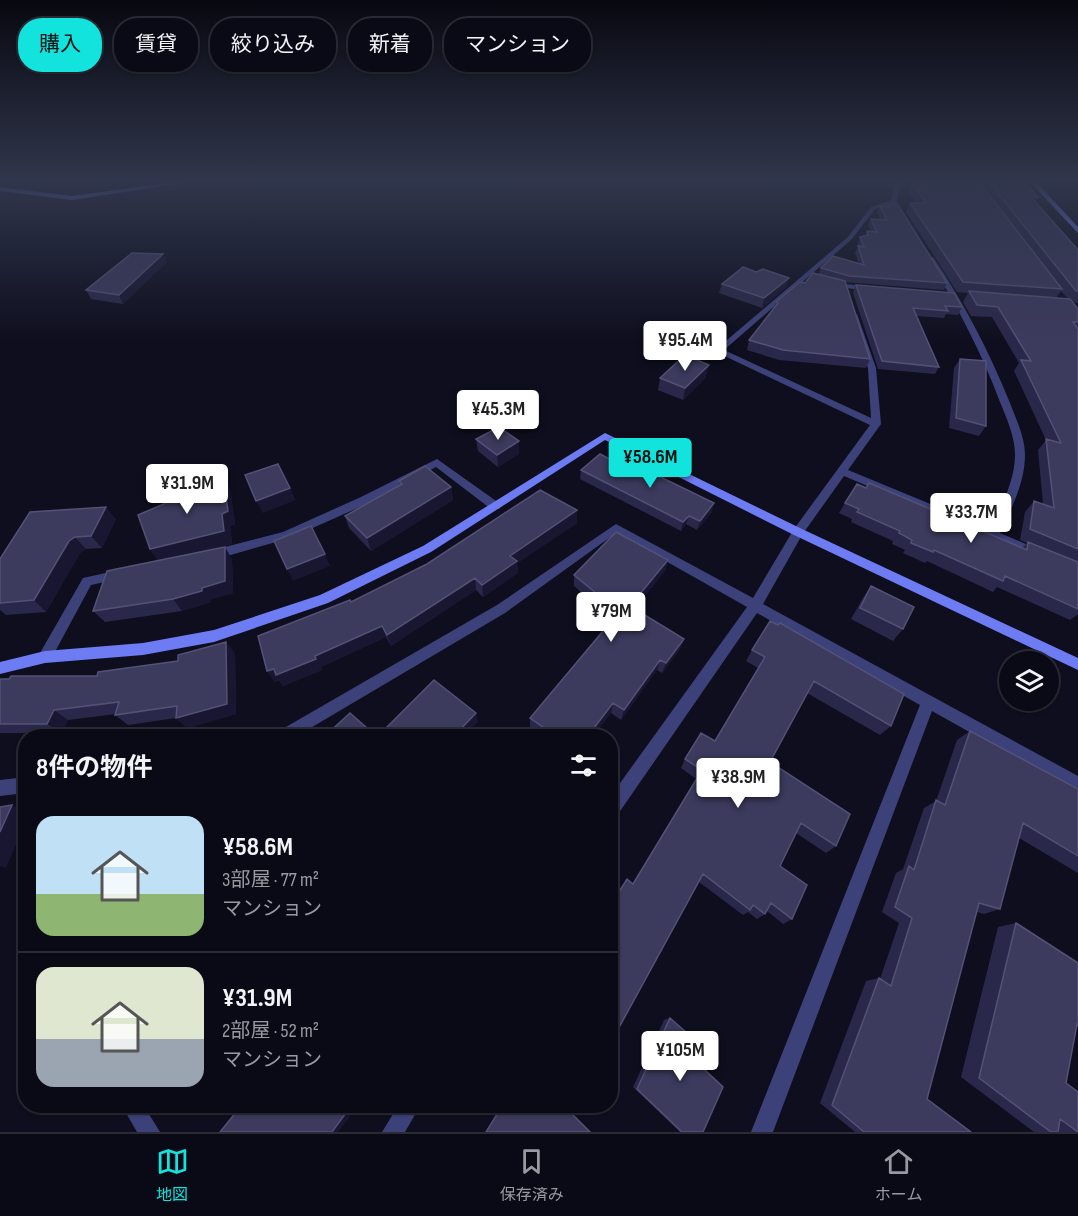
<!DOCTYPE html>
<html lang="ja">
<head>
<meta charset="utf-8">
<style>
	body { margin:0; font-family:"Sofia Sans Condensed","Noto Sans JP",sans-serif; background:#13131f; color:#f1f3f6; height:100vh; display:flex; flex-direction:column; font-size:22px; white-space:nowrap }
	* { box-sizing:border-box; margin:0 }
	p { font-size:20px; color:#999aa1 }
	.icon { flex:none; width:33px; height:33px; fill:none; stroke:currentColor; stroke-width:2; stroke-linecap:round; stroke-linejoin:round }
	.map { position:relative; flex:1; overflow:hidden }
	.drawer { position:absolute; left:18px; top:729px; width:600px; height:384px; display:flex; flex-direction:column; background:#0a0a16; border-radius:24px; box-shadow:0 2px 4px #0004,0 0 0 2px #2a2b35 }
	.drawer>* { flex:none }
	.banner { position:absolute; left:18px; top:18px; width:600px; height:54px; display:flex; gap:12px }
	.fabs { position:absolute; left:999px; top:651px; display:grid; gap:12px }
	.fabs a { display:grid; place-items:center; width:60px; height:60px; border-radius:50%; background:#0a0a16; box-shadow:0 2px 4px #0004,0 0 0 2px #2a2b35; font-size:30px }
	.price { position:absolute; translate:-50% -51px; padding:0 14px; border-radius:6px; background:#fff; color:#222; font-size:20px; line-height:39px; filter:drop-shadow(0 2px 3px #0008) }
	.price::after { content:''; position:absolute; left:50%; top:36px; width:18px; height:14px; margin-left:-9px; background:inherit; clip-path:polygon(0 0,100% 0,50% 100%) }
	.price.on { background:#12e3dc; color:#111 }
	ul { padding:0; list-style:none }
	li { display:flex; align-items:center; gap:18px; height:150px; padding:0 18px }
	li+li { border-top:2px solid #2a2b35 }
	li span { display:grid; place-items:center; flex:none; width:168px; height:120px; border-radius:18px; color:#555 }
	li>.icon { margin-inline-start:auto }
	span .icon { width:72px; height:72px; fill:#fffc; stroke-width:1 }
	li b { font-size:26px }
	h2 { display:flex; justify-content:space-between; align-items:center; height:72px; padding:0 18px; font-size:26px }
	.tag { padding:0 21px; border-radius:24px; background:#0a0a16; box-shadow:0 2px 4px #0004,0 0 0 2px #2a2b35; font-size:21px; line-height:54px }
	.tag.on { background:#12e3dc; color:#111 }
	.tabs { display:flex; justify-content:space-around; align-items:center; height:84px; border-top:2px solid #2a2b35; background:#0a0a16; font-size:16px; color:#999aa1 }
	.tabs a { display:grid; justify-items:center; gap:3px }
	.tabs .on { color:#12e3dc }
	.map>svg:first-child { display:block }
	.lines { fill:none; stroke-linecap:round; stroke-linejoin:round }
	.street { fill:#3c4279; fill-rule:evenodd }
	.secondary { fill:#6d7cf3; fill-rule:evenodd }
	.wall { fill:#2a284a; fill-rule:evenodd }
	.shaded-wall { fill:#181631 }
	.building { fill:#3c3a5d; stroke:#535176; stroke-width:1.5 }
</style>
</head>
<body>
<div class="map">
<svg width="1078" height="1132" viewBox="0 0 1078 1132">
	<rect width="100%" height="100%" fill="#0e0e1e"/>
	<g class="lines">
		<path class="street" d="M895 182H901L897 201 899 207H895L892 204 875 209 852 239 724 350 871 418 868 368 850 316 857 314 876 368 881 424 848 470 991 529C1001 506 1015 481 1015 455 1015 437 1007 419 1000 402 981 351 956 304 928 258L933 257C964 303 989 351 1010 403 1016 419 1025 437 1025 455 1025 483 1011 509 1000 533L1042 551 1044 554 1042 557H1034L844 476 802 535 763 604 1078 776V793L932 711 773 1132H751L920 705 757 613 616 817 610 819V797L747 607 616 533 505 613 297 736H277L279 731 497 605 616 524 753 598 794 529 870 425 714 351 848 237 871 207 891 200Z
			M828 282 870 287 874 289 870 291 831 286 827 284Z
			M437 459 499 503 501 506 499 509H491L436 467 369 503 290 538 213 560 207 555 213 550 283 532 361 497Z
			M119 570 123 572 125 575 123 578 91 585 50 661 45 663 40 661 38 657 40 653 83 578Z
			M26 777V793L0 796V780Z
			M122 1106H144L160 1132H137Z
			M398 1106H420L405 1132H382Z"/>
		<path class="secondary" d="M173 182H190L72 200 0 191V187L72 196Z
			M1030 182H1036L1078 227V233Z
			M605 433 802 529 1078 658V670L794 535 605 440 431 552 328 603 214 642 143 655 45 663 0 674V662L45 651 143 643 214 630 320 595 423 546Z"/>
	</g>
	<path class="wall" d="M912 182H1023L1039 197 1036 202 1078 250V303L1072 302 1078 308V615H1077L1070 620 997 587 993 592 927 561 925 563 903 553 905 550 892 544 893 541 851 522 852 519 839 513 845 503 1022 548 1027 543 1020 540 1025 512 1034 501 1043 504 1038 450 1046 440 1014 371 1019 363 992 317 971 316 963 302 968 293 957 292 906 212 910 203H915L909 192 913 184ZM1061 291 1068 299 1056 298Z
		M887 204 947 283 944 290 845 282 870 359 866 368 779 360 747 350 749 340 773 309 776 302 818 275 821 268 859 264 855 253 858 246V243L860 237 865 236 867 231 871 232 868 225 871 219 881 220 877 212 880 206H886Z
		M163 254 167 262 123 304 91 299 86 290Z
		M756 272 786 287 762 308 719 293 722 284Z
		M856 285 962 307 958 315 946 314 944 318 917 316 939 367 935 374 878 369 853 293Z
		M960 359 986 426 979 436 949 428 954 368Z
		M706 377 683 400 658 390 660 378Z
		M476 439 519 441V454L498 467 478 451Z
		M581 470 712 512 697 530 686 524 681 531 580 479Z
		M399 481 451 487 453 500 371 551 349 528 345 516 400 485Z
		M230 489 235 524 230 526 232 544 176 557 232 559 233 593 211 599V602L182 611 105 622 93 611 158 560 150 549Z
		M116 519 102 548 86 549 80 553 46 612 6 615 0 610V559Z
		M577 523 517 563 518 573 483 597 476 590 391 646 386 637 321 667 322 670 283 686 279 680 275 682 267 671 351 602Z
		M668 560 665 571 634 609 684 639 680 649 662 673 657 670 621 720 611 713 593 736H543L530 727V718L612 619 574 586V575Z
		M871 586 903 629 893 641 851 619 863 598Z
		M770 621 891 726 880 735 807 693 770 762 836 846 826 853 796 833 780 866 792 919 783 924 767 911 765 914 757 919 748 912 743 915 699 882 633 884 696 779 681 768 685 759 715 741 758 668 746 661 752 650Z
		M235 653 236 714 187 728 176 718 128 725 115 715 116 714 68 720 62 733H0V679L97 676Z
		M970 731 1078 789V873L1019 838 1000 909 984 914 977 912 927 1099 971 1132H855L820 1103 866 981 879 978 880 979 899 923 882 912 896 873 903 869 924 808 936 801 957 740Z
		M1016 923 1078 963V1027H1076L1066 1083 1078 1132H1060L1058 1131V1132H1034L961 1077 998 927Z
		M670 1018 689 1055 703 1132H680L633 1087 664 1020Z"/>
	<path class="shaded-wall" d="M163 254 167 262 123 304 119 295Z
		M789 278 786 287 762 308 764 298Z
		M709 365 706 377 683 400 685 388Z
		M519 441V454L498 467 497 455Z
		M223 476 230 489 235 524 230 526 232 544 159 561 150 549 222 514Z
		M451 487 453 500 371 551 367 538Z
		M290 488 296 500 263 513 256 501Z
		M714 503 712 512 697 530 700 521Z
		M106 507 116 519 102 548 91 536Z
		M577 510V523L517 563 518 573 483 597 482 585 510 556Z
		M689 516 686 524 681 531 683 522Z
		M75 537 86 549 80 553 46 612 34 600 69 541Z
		M225 547 232 559 233 593 211 599V602L182 611 173 599 202 588Z
		M325 554 330 566 293 581 287 569Z
		M668 560 665 571 628 617 630 606Z
		M475 578 476 590 391 646 387 635Z
		M382 626 386 637 321 667 322 670 283 686 279 680 275 682 267 671 315 656Z
		M684 639 680 649 662 673 666 663Z
		M226 642 235 653 236 714 187 728 176 718Z
		M660 660 657 670 621 720 624 710Z
		M613 703 611 713 593 736H588Z
		M54 710 68 720 62 733 47 724Z
		M476 713 478 722 465 736H454Z
		M12 805 26 812V821L6 868 0 866V832Z
		M350 1106H358L338 1132H332Z
		M571 1111 591 1132H590L572 1114Z"/>
	<path class="building" d="M922 182H979L1062 289 963 282 910 203H926L913 184H923Z
		M989 182H1023L1039 197H1031L1078 250V291H1076Z
		M887 204 898 205 947 283 849 276 821 268 833 256 864 265 858 246 864 247 860 237 868 235 867 231 877 232 871 219 887 220 880 206 889 207Z
		M132 253 163 254 119 295 86 290Z
		M743 267 756 272 763 269 789 278 764 298 722 284Z
		M813 273 845 281 870 359 783 350 749 340 778 303 776 302 800 282 805 283Z
		M856 285 954 293 962 307 945 306 948 311 913 308 939 367 882 361Z
		M969 291 1070 299 1078 309V322H1073L1078 329V549L1030 529 1034 501 1054 508 1046 439 1061 443 1021 360 1031 361 998 307 977 305Z
		M685 355 709 365 685 388 660 378Z
		M960 359 986 361V426L956 418Z
		M499 427 519 441 497 455 476 439Z
		M600 454 637 473 642 468 714 503 700 521 689 516 683 522 581 470Z
		M278 464 290 488 256 501 245 475Z
		M425 466 451 487 367 538 345 516 402 484 399 481Z
		M223 476 228 511 222 514 224 531 150 549 138 515 166 503 164 499 175 493Z
		M869 483 1027 550 1028 542 1078 562V609L1005 576 1003 581 934 550 933 552 911 543 912 540 899 533 900 531 857 512 859 509 845 503 857 484 866 488Z
		M540 490 577 510 510 556 517 561 482 585 475 578 387 635 382 626 315 656 316 659 276 675 274 669 267 671 258 636 350 600 351 602 427 564Z
		M106 507 91 536 75 537 69 541 34 600 0 603V559L30 512Z
		M311 526 325 554 287 569 274 541Z
		M616 532 668 560 630 606 684 639 666 663 660 660 624 710 613 703 588 736H572L565 732 562 736H556L530 718 619 612 574 575Z
		M225 547V581L202 588V591L173 599 93 611 107 571Z
		M871 586 914 607 903 629 860 608Z
		M770 621 778 625 780 623 904 694 891 726 814 681 770 762 850 814 836 846 801 823 780 866 807 885 792 919 771 903 765 914 753 905 750 910 703 874 610 1044V906L627 879 633 884 702 770 685 759 701 733 715 741 765 657 752 650Z
		M226 642 227 704 176 718 177 706 115 715 119 702 54 710 47 724H0V679H9L11 676H97L98 672 178 661V655Z
		M434 680 476 713 454 736H378Z
		M350 713 376 736H325Z
		M970 731 1078 789V856L1023 823 1000 909 979 903 927 1099 971 1132H864L832 1105 879 978 891 986 912 918 895 907 909 866 914 870 936 800 945 805Z
		M12 805 0 832V807Z
		M1016 923 1078 963V1025L1077 1024 1066 1083 1078 1092V1132L1060 1119 1058 1132H1051L979 1078Z
		M670 1018 696 1041 689 1055 723 1087 703 1132H682L637 1089Z
		M241 1106H351L332 1132H220Z
		M502 1106H577L572 1114 590 1132H486Z"/>
	<linearGradient id="sky" x2="0" y2="1"><stop stop-color="#080810"/><stop offset="0.53" stop-color="#30364c"/><stop offset="1" stop-color="#30364c" stop-opacity="0"/></linearGradient>
	<rect width="1078" height="341" fill="url(#sky)"/>
</svg>
<div class="fabs">
<a><svg class="icon" aria-label="layers" viewBox="0 0 24 24"><path d="M12 4l9 5-9 5-9-5zM3 14l9 5 9-5"/></svg></a>
</div>
<b class="price" style="left:685px;top:372px">¥95.4M</b>
<b class="price" style="left:498px;top:441px">¥45.3M</b>
<b class="price on" style="left:650px;top:489px">¥58.6M</b>
<b class="price" style="left:187px;top:515px">¥31.9M</b>
<b class="price" style="left:971px;top:544px">¥33.7M</b>
<b class="price" style="left:611px;top:643px">¥79M</b>
<b class="price" style="left:738px;top:809px">¥38.9M</b>
<b class="price" style="left:680px;top:1082px">¥105M</b>
<div class="banner">
<a class="tag on">購入</a>
<a class="tag">賃貸</a>
<a class="tag">絞り込み</a>
<a class="tag">新着</a>
<a class="tag">マンション</a>
</div>
<section class="drawer">
<h2>8件の物件<svg class="icon" aria-label="filters" viewBox="0 0 24 24"><path d="M4 7h16M4 17h16"/><circle cx="9" cy="7" r="2"/><circle cx="15" cy="17" r="2"/></svg></h2>
<ul>
<li><span style="background:linear-gradient(#bfe0f5 65%,#8fb573 0)"><svg class="icon" aria-label="home" viewBox="0 0 24 24"><path d="M3 11l9-7 9 7M6 9v11h12V9"/></svg></span><div><b>¥58.6M</b><p>3部屋 · 77 m²</p><p>マンション</p></div></li>
<li><span style="background:linear-gradient(#dfe7d0 60%,#9aa5b1 0)"><svg class="icon" aria-label="home" viewBox="0 0 24 24"><path d="M3 11l9-7 9 7M6 9v11h12V9"/></svg></span><div><b>¥31.9M</b><p>2部屋 · 52 m²</p><p>マンション</p></div></li>
</ul>
</section>
</div>
<nav class="tabs">
<a class="on"><svg class="icon" aria-label="map" viewBox="0 0 24 24"><path d="M3 6l6-2 6 2 6-2v14l-6 2-6-2-6 2zM9 4v14M15 6v14"/></svg>地図</a>
<a><svg class="icon" aria-label="saved" viewBox="0 0 24 24"><path d="M7 4h10v16l-5-4-5 4z"/></svg>保存済み</a>
<a><svg class="icon" aria-label="home" viewBox="0 0 24 24"><path d="M3 11l9-7 9 7M6 9v11h12V9"/></svg>ホーム</a>
</nav>
</body>
</html>
